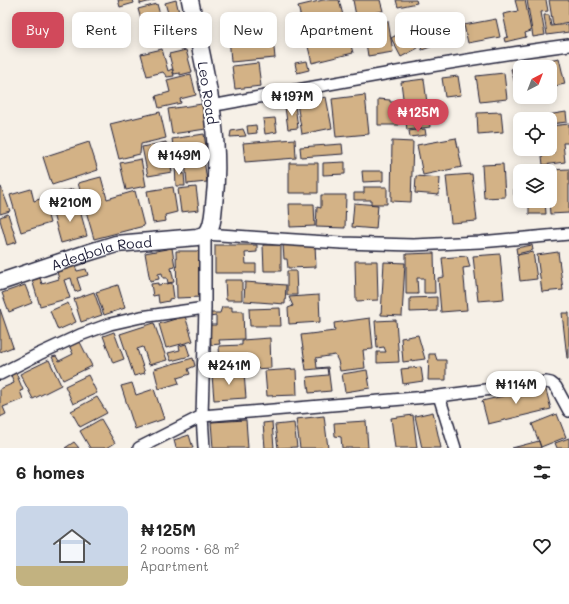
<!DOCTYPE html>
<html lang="en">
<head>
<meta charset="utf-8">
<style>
	body { margin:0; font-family:Mali,sans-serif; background:#f6f6f6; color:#222; height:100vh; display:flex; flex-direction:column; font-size:15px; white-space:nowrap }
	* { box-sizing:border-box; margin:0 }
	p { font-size:13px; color:#767676 }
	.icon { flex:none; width:22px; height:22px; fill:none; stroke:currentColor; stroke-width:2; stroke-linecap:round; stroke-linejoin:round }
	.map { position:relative; height:448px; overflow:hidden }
	.drawer { display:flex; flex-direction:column; background:#fff; flex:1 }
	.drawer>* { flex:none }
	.banner { position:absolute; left:12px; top:12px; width:545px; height:36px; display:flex; gap:8px }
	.needle { width:26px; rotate:42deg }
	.tools { position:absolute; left:513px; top:60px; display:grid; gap:8px }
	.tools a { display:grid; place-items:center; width:44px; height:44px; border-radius:8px; background:#fff; box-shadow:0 2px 10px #0003; font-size:20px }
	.price { position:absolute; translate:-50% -34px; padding:0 9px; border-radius:14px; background:#fff; color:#222; font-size:13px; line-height:26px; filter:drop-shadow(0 1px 2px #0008) }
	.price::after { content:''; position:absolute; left:50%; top:24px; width:12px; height:9px; margin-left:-6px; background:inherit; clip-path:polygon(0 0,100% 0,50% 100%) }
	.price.current { background:#d1495b; color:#fff }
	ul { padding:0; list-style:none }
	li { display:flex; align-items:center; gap:12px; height:100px; padding:0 16px }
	li span { display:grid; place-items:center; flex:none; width:112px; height:80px; border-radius:8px; color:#555 }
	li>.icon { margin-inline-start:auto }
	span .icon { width:48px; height:48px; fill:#fffc; stroke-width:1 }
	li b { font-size:17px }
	h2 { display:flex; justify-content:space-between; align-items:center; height:48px; padding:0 16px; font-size:17px }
	.chip { padding:0 14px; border-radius:8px; background:#fff; box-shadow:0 2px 10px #0003; font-size:14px; line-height:36px }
	.chip.current { background:#d1495b; color:#fff }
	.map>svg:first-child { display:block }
	.building { fill:#d3b286; stroke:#22223b }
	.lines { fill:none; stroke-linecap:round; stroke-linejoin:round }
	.street-casing { stroke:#22223b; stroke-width:14 }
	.secondary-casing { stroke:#22223b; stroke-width:19 }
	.street { stroke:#fff; stroke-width:11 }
	.secondary { stroke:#fff; stroke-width:16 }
	.labels { text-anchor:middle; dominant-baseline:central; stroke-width:4; stroke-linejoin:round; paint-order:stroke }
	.street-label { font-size:14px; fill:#22223b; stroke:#fff }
</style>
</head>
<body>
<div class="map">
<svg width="569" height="448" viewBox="0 0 569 448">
	<rect width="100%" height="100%" fill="#f6f0e7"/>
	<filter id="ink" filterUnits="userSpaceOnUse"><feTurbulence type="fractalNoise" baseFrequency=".025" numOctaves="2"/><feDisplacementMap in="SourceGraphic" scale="8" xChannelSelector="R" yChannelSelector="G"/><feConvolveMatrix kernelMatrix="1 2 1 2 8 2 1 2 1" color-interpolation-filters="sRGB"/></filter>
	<g filter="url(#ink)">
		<path class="building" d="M118 0H133L134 3 120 7Z
			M140 0H155L140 4Z
			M176 0 180 17 166 20 164 14 168 13 165 3Z
			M323 0H339L353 53 312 63 298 6Z
			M353 0H380L383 11 356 16Z
			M396 0H416L417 3 398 7Z
			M515 0H525L531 31 525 33 526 37 505 42 504 38 508 37 503 14 518 11Z
			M527 0H546L548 11 541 12 545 35 533 37Z
			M549 0H569V22L553 25Z
			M157 4 161 18 142 23 138 9Z
			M372 15 373 23 388 21 393 52 368 56 362 17Z
			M544 15H549L551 26 568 24 569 32 547 35Z
			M422 16 433 46 422 50 411 20Z
			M454 18 461 40 437 46 430 22Z
			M496 19 500 37 468 43 464 25Z
			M179 23 183 42 163 46 159 27Z
			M272 28 275 58 231 62 229 36 248 34V30Z
			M408 29 418 48 401 57 391 38Z
			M162 49 168 71 172 69 174 76 167 77 163 72 147 76 141 54Z
			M186 50 192 72 180 75V73L174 74 169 54Z
			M559 58 565 84 550 87V67H539L538 62Z
			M307 61 309 70 297 73 295 63Z
			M258 63 261 86 235 89 232 66Z
			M529 64 530 67H520V90L517 91 511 69Z
			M504 73 507 99 480 102 476 76Z
			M191 74 196 95 180 99 181 103 159 108 156 96 170 92 167 80Z
			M458 76 461 95 445 97 442 78Z
			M424 79 430 127 407 130 401 82Z
			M365 95 369 134 336 137 332 99Z
			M326 97 332 128 302 134 297 103Z
			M378 99 390 100V102H399V125H378Z
			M202 104 206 129 172 134 168 109Z
			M295 105 298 128 288 129 285 107Z
			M160 112 166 138 141 144 140 154 119 159 110 124Z
			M501 112 503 132 478 134 477 113Z
			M566 112 567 122 550 124V119H547V115Z
			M275 118 277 132 265 134 263 119Z
			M569 124V143H563L565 162 543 165 542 156 554 154 553 148 545 152V149H550V126Z
			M256 125 257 133 248 134 247 126Z
			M243 129 246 136 230 137 231 131Z
			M425 129 426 135 410 137 409 131Z
			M204 134 207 153 175 158 172 139Z
			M456 138 462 167 423 175 417 145Z
			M295 139 296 158 245 162 243 143Z
			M392 141 413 142 411 202 391 201Z
			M89 142 98 170 52 185 43 157Z
			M166 142 172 172 148 176 142 147Z
			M342 144 343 154 301 157 300 147Z
			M141 159 146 186 126 190 120 163Z
			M204 159 207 182 187 184 185 160Z
			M345 162V174L323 175V163Z
			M175 163H179L180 174 184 173 185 186H176Z
			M289 163H318V193H289Z
			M503 164 505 197 484 198 482 165Z
			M569 169V213L550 214 549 201H550V171H547V170Z
			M362 171H383V181L363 182Z
			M472 174 477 221 451 223 446 176Z
			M416 176 440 178 439 195 415 193Z
			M101 177 107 199 135 191 144 226 94 239 78 183Z
			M514 177H520V195H514Z
			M0 187H1L10 211 0 214Z
			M173 187 177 212 165 215 166 221 153 223 147 191Z
			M196 187 199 210 181 212 178 189Z
			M364 187H387V204H371V200H354V193H364Z
			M31 189 34 201 43 198 50 223 21 232 10 195Z
			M73 189 76 200 52 207 49 196Z
			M321 195H346L345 228 316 227 317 207 321 208Z
			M529 201H545L546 214H529Z
			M78 203 87 236 61 243 52 210Z
			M354 203 378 205 376 229 352 227Z
			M289 204H314L315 226 290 227Z
			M8 214 17 242 7 245 0 220V217Z
			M315 244 316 267 288 268 287 259H284L283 245Z
			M215 245H257V252L245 253 246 264H256V273H215Z
			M263 245H281V271H264Z
			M532 245 533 250 517 254 516 248Z
			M172 248 175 267 171 268 174 282 168 283 167 278H163L162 273 158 274 159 279 150 281 145 253Z
			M176 251H201L202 297 177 298Z
			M533 252 537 279 520 281 517 255Z
			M558 252 563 290 542 292 537 255Z
			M434 253 435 293H424V278H417L418 294H406V254Z
			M500 254 504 299 478 301 473 256Z
			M467 256 470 267 463 268 467 310 441 312 438 278 444 277 442 258Z
			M355 261H377L378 300 356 301Z
			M384 262 405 263 402 316 381 315Z
			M75 266 77 271 86 269 88 275 77 278 81 290 75 292 71 278 64 280 70 298 40 306 32 280 40 278 42 284 59 279 57 272Z
			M287 271H296L297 295H287Z
			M225 280H242V300H226Z
			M245 282 286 285 285 304 244 301Z
			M158 283V285L172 283 174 298 169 299V301L159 303 158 295 153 296 151 284Z
			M25 285 32 303 9 312 2 293Z
			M118 285 125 308 104 315 96 292Z
			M94 292 102 315 81 322 74 299Z
			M319 295 320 322 289 324 288 308 293 306 289 297Z
			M437 297V311L410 312V298Z
			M68 303 76 322 58 330 50 311Z
			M222 307H232V311H243L244 339 219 340 220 344 211 345 210 325H216V316L210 317 209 313H220Z
			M280 308 281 326H250L249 309Z
			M0 309 13 347 0 352Z
			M562 313H569V358H567Z
			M185 316 193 341 166 348 159 324Z
			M370 318 373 349 363 350 365 368 340 371 338 361 335 355 316 358 317 368 328 367 331 391 309 393 307 377 328 375 327 368 306 370 301 335 335 331 334 323Z
			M396 320 399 362 377 363V352H386L384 347 377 348 375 321Z
			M154 323 167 360 149 365 143 347 137 349 145 373 134 376 120 334Z
			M114 332 124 359 113 363 103 336Z
			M418 335 425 359 403 362 401 338Z
			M270 338 271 368 233 370V372L211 373V366L220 365 219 346 242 345V340Z
			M79 340 92 366 63 380 52 357 56 356 59 361 73 354 69 345Z
			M186 344 190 356 171 361 168 353 180 350 179 346Z
			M429 354H435L437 360H446V380H428Z
			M193 358 195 366 188 369 190 374 177 378 179 383 159 389 154 369Z
			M49 360 61 385 33 399 20 374Z
			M421 367 423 381 403 384 401 369Z
			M296 369 297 395 267 396 265 371Z
			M367 370 370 388 345 392 342 374Z
			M16 373 23 390 20 391 23 399 3 407 6 414 0 417V389L14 383 11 375Z
			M244 373 246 398 214 400 212 375Z
			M88 375 97 393 73 404 65 386Z
			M132 383 136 395 154 389 164 419 135 429 121 386Z
			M545 386 551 409 488 424 482 401Z
			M97 397 107 413 80 427 71 411Z
			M433 412 441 448H422L415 416Z
			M557 414 566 437 541 447 532 424Z
			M413 415 417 448H395L391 418Z
			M324 416 328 448H300L296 419Z
			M101 419 115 443 107 448H90L80 431Z
			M246 420 248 448H213L211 422Z
			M366 421 368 448H342L341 437 335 436 334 423Z
			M272 422 274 448H265L263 423Z
			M294 423 297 447 278 448 275 425Z
			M189 435 193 448H176L174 440Z
			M569 438V448H557L555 443Z
			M539 441 541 448H512Z
			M74 442 79 448H65Z"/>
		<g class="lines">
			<g class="street-casing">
				<path id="street" d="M211 106C330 84 449 61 569 45
					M0 374 39 354 80 335 110 324 141 317 205 308
					M439 396 455 448
					M139 448 202 416 439 396 546 382 551 383 556 387 569 411
					M204 448 202 416 205 308V234L342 243 413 245 480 242 569 234"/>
			</g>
			<g class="secondary-casing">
				<g id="secondary">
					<path id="s1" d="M0 282 87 253 116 244 197 237C200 236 204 235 206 234 213 227 213 214 214 205 223 136 204 67 190 0"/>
				</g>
			</g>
			<use href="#street" class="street"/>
			<use href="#secondary" class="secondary"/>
		</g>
	</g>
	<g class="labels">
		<g class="street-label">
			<text transform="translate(208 93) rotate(81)">Leo Road</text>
			<text stroke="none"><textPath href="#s1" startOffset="106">Adegbola Road</textPath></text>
		</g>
	</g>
</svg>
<div class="tools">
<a><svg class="needle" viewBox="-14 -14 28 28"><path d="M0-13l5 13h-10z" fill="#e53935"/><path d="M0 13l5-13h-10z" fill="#767676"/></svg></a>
<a><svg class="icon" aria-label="locate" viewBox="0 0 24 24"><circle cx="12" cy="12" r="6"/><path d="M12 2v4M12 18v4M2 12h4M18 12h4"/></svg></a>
<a><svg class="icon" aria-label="layers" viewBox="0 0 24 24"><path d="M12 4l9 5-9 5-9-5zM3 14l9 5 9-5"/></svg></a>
</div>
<b class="price" style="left:292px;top:117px">₦197M</b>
<b class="price current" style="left:418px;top:133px">₦125M</b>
<b class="price" style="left:179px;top:176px">₦149M</b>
<b class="price" style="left:70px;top:223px">₦210M</b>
<b class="price" style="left:229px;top:386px">₦241M</b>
<b class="price" style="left:516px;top:405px">₦114M</b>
<div class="banner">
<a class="chip current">Buy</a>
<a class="chip">Rent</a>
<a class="chip">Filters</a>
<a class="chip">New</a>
<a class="chip">Apartment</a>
<a class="chip">House</a>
</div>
</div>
<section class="drawer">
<h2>6 homes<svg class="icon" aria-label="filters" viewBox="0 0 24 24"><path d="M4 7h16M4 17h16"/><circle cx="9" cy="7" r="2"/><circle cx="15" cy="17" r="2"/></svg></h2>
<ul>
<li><span style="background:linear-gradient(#c9d6e8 75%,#c2b280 0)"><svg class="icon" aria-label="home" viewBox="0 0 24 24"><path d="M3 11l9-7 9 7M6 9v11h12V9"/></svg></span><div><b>₦125M</b><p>2 rooms · 68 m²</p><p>Apartment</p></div><svg class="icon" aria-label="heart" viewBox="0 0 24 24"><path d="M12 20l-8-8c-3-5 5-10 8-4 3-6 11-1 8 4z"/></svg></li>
</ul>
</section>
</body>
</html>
